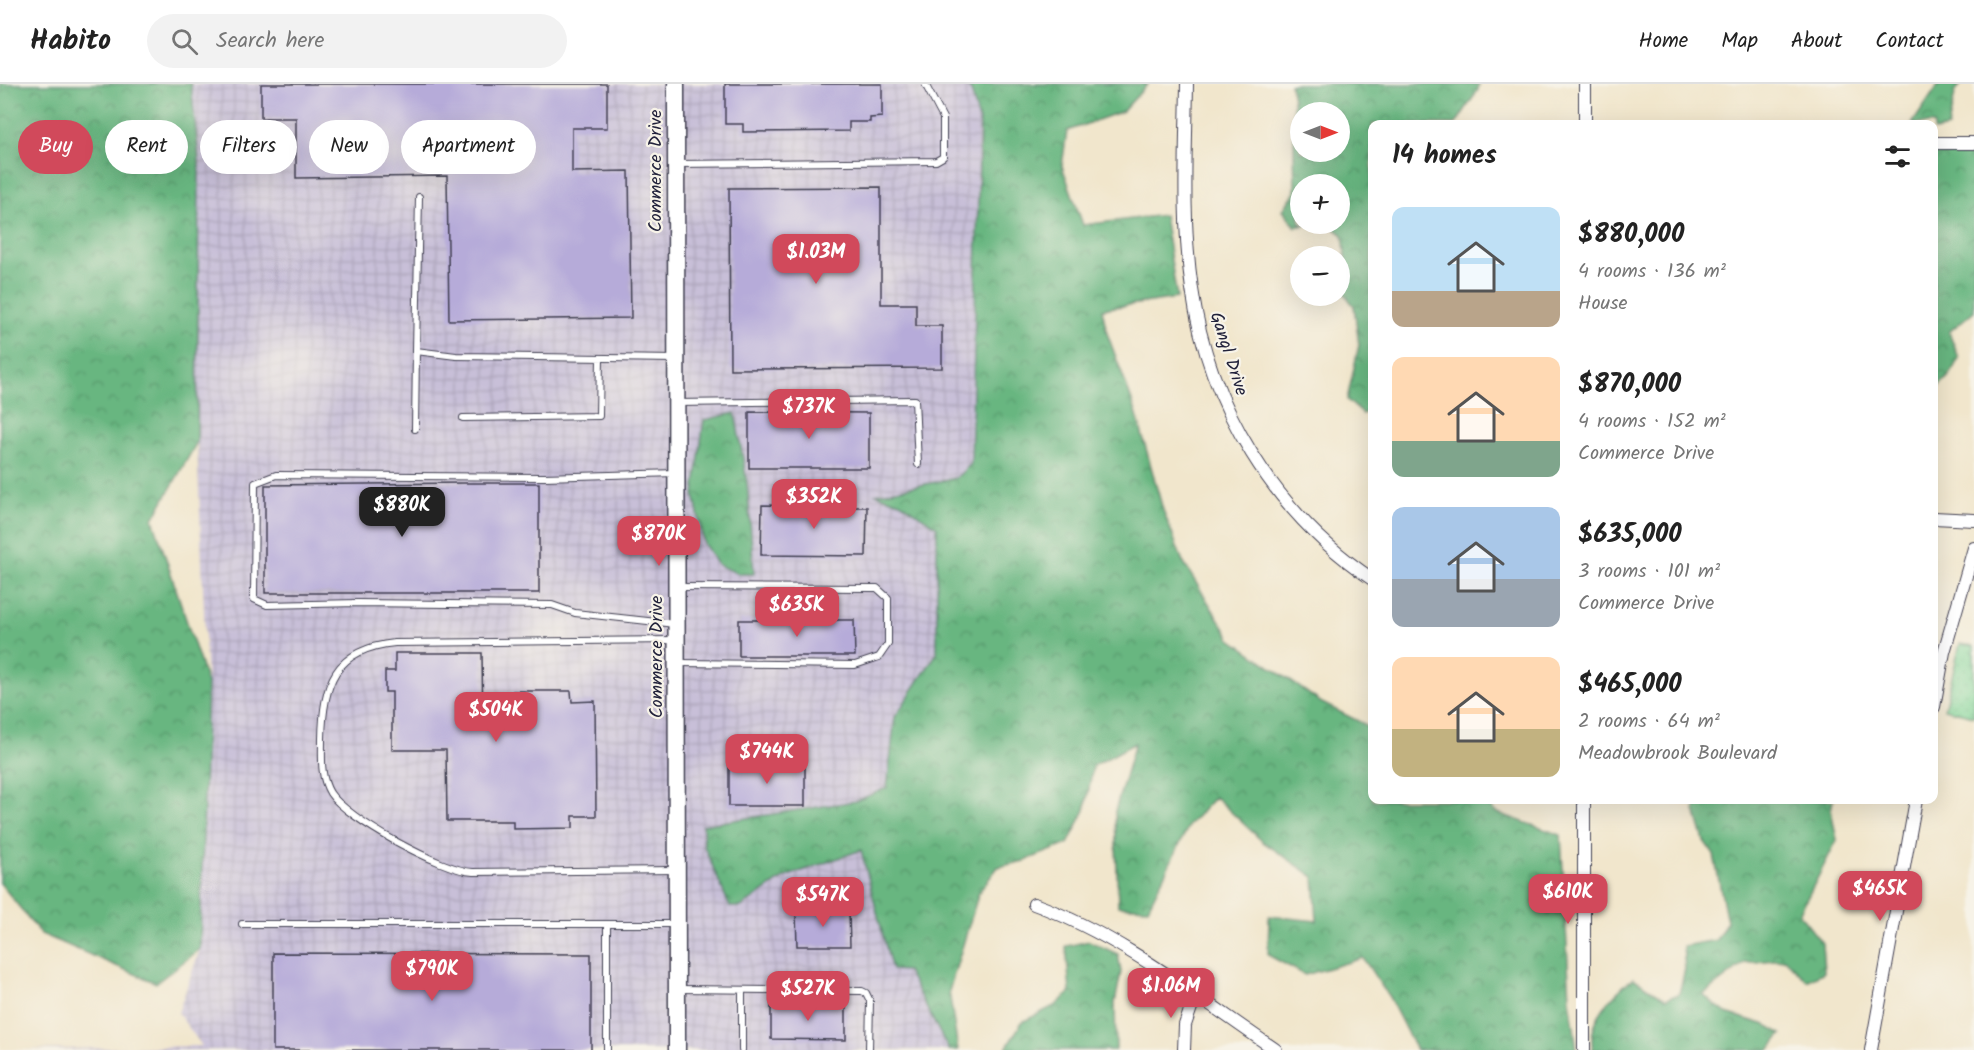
<!DOCTYPE html>
<html lang="en">
<head>
<meta charset="utf-8">
<style>
	body { margin:0; font-family:Kalam,sans-serif; background:#f2f2f2; color:#222; height:100vh; display:flex; flex-direction:column; font-size:22px; white-space:nowrap }
	* { box-sizing:border-box; margin:0 }
	p { font-size:20px; color:#767676 }
	.icon { flex:none; width:33px; height:33px; fill:none; stroke:currentColor; stroke-width:2; stroke-linecap:round; stroke-linejoin:round }
	.map { position:relative; flex:1; overflow:hidden }
	.details { position:absolute; left:1368px; top:36px; width:570px; height:684px; display:flex; flex-direction:column; background:#fff; border-radius:12px; box-shadow:0 6px 24px #0002 }
	.details>* { flex:none }
	.banner { position:absolute; left:18px; top:36px; width:570px; height:54px; display:flex; gap:12px }
	.needle { width:39px; rotate:90deg }
	.tools { position:absolute; left:1290px; top:18px; display:grid; gap:12px }
	.tools a { display:grid; place-items:center; width:60px; height:60px; border-radius:50%; background:#fff; box-shadow:0 6px 24px #0002; font-size:30px }
	.price { position:absolute; translate:-50% -51px; padding:0 14px; border-radius:12px; background:#d1495b; color:#fff; font-size:20px; line-height:39px; filter:drop-shadow(0 2px 3px #0008) }
	.price::after { content:''; position:absolute; left:50%; top:36px; width:18px; height:14px; margin-left:-9px; background:inherit; clip-path:polygon(0 0,100% 0,50% 100%) }
	.price.current { background:#222; color:#fff }
	ul { padding:0; list-style:none }
	li { display:flex; align-items:center; gap:18px; height:150px; padding:0 24px }
	li span { display:grid; place-items:center; flex:none; width:168px; height:120px; border-radius:12px; color:#555 }
	li>.icon { margin-inline-start:auto }
	span .icon { width:72px; height:72px; fill:#fffc; stroke-width:1 }
	li b { font-size:26px }
	h2 { display:flex; justify-content:space-between; align-items:center; height:72px; padding:0 24px; font-size:26px }
	.chip { padding:0 21px; border-radius:27px; background:#fff; box-shadow:0 6px 24px #0002; font-size:21px; line-height:54px }
	.chip.current { background:#d1495b; color:#fff }
	header { display:flex; align-items:center; gap:36px; box-sizing:border-box; height:84px; padding:0 30px; background:#fff; border-bottom:2px solid #e0e0e0 }
	header strong { font-size:28px }
	nav { display:flex; gap:33px; margin-inline-start:auto; font-size:21px }
	.search { width:420px; height:54px; background:#f2f2f2; display:flex; align-items:center; gap:15px; box-sizing:border-box; padding:0 21px; border-radius:33px; color:#767676; font-size:22px }
	.map>svg:first-child { display:block }
	.industrial { fill:url(#industrial-grid) }
	.forest { fill:url(#forest-crowns); stroke:#456c5e; stroke-width:1.5; fill-rule:evenodd }
	.park { fill:url(#park-dots); stroke:#527c6a; stroke-width:1.5 }
	.building { fill:#b6abd9 }
	.lines { fill:none; stroke-linecap:round; stroke-linejoin:round }
	.lane-casing { stroke:#413f51; stroke-width:8 }
	.street-casing { stroke:#413f51; stroke-width:14 }
	.secondary-casing { stroke:#413f51; stroke-width:19 }
	.lane { stroke:#fff; stroke-width:6 }
	.street { stroke:#fff; stroke-width:12 }
	.secondary { stroke:#fff; stroke-width:16 }
	.labels { text-anchor:middle; dominant-baseline:central; stroke-width:4.5; stroke-linejoin:round; paint-order:stroke }
	.street-label { font-size:18px; fill:#22223b; stroke:#f7f3e8 }
</style>
</head>
<body>
<header>
<strong>Habito</strong>
<div class="search"><svg class="icon" aria-label="search" viewBox="0 0 24 24"><circle cx="10" cy="10" r="6"/><path d="M15 15l6 6"/></svg>Search here</div>
<nav><a>Home</a><a>Map</a><a>About</a><a>Contact</a></nav>
</header>
<div class="map">
<svg width="1974" height="966" viewBox="0 0 1974 966">
	<defs>
		<pattern id="industrial-grid" width="8" height="8" patternUnits="userSpaceOnUse" patternTransform="scale(1.5)"><rect width="8" height="8" fill="#c8bfd8"/><path d="M0 4h8M4 0v8" fill="none" stroke="#aca4ba"/></pattern>
		<pattern id="forest-crowns" width="20" height="18" patternUnits="userSpaceOnUse" patternTransform="scale(1.5)"><rect width="20" height="18" fill="#68b680"/><path d="M2 6a3 3 0 1 1 6 0M12 15a3 3 0 1 1 6 0" fill="none" stroke="#55946a"/></pattern>
		<pattern id="park-dots" width="8" height="8" patternUnits="userSpaceOnUse" patternTransform="scale(1.5)"><rect width="8" height="8" fill="#81d598"/><path d="M2 2h.1M6 6h.1" fill="none" stroke="#6fb784" stroke-width="1.8" stroke-linecap="round"/></pattern>
	</defs>
	<rect width="100%" height="100%" fill="#f7f3e8"/>
	<filter id="ink" filterUnits="userSpaceOnUse"><feTurbulence type="fractalNoise" baseFrequency=".0167" numOctaves="2"/><feDisplacementMap in="SourceGraphic" scale="12" xChannelSelector="R" yChannelSelector="G"/><feConvolveMatrix kernelMatrix="1 2 1 2 8 2 1 2 1" color-interpolation-filters="sRGB"/></filter>
	<filter id="wash" filterUnits="userSpaceOnUse"><feTurbulence type="fractalNoise" baseFrequency=".008" numOctaves="4" result="noise"/><feDisplacementMap in="SourceGraphic" scale="24" xChannelSelector="R" yChannelSelector="G"/><feGaussianBlur stdDeviation="1.35" result="paint"/><feColorMatrix in="noise" values="0 0 0 0 0 0 0 0 0 0 0 0 0 0 0 0 0 1.4 0 .05"/><feComposite in="paint" operator="in"/></filter>
	<g filter="url(#wash)">
		<rect width="100%" height="100%" fill="#f1e6cc"/>
		<path class="industrial" d="M191 0H980L971 380 956 394 937 443V569L895 633 888 704 907 887 949 966H22L202 962 178 929 200 865 207 599 197 358 199 77Z"/>
		<path class="forest" d="M0 0H191L199 77 197 358 153 435 207 599 200 865 156 899 41 850 0 799Z
			M965 0H1148L1123 27 1067 47 1062 82 1083 141 1164 131 1177 214 1102 225 1107 249 1136 328 1163 426 1183 478 1231 555 1322 619 1372 644V716H1483L1495 728 1561 751 1570 915 1577 966H1416L1389 913 1363 874 1305 891 1268 871 1269 832 1317 837 1314 793 1263 758 1215 713 1189 741 1148 824 1118 822 1115 727 1135 659 1093 682 1085 726 1068 760 1024 777 998 783 979 808 949 907 958 966H949L907 887 892 886 861 766 785 793 741 823H730L704 762 703 741 856 717 887 704 895 633 937 569V443L900 418 876 410 956 394 971 380 980 41 971 6Z
			M1290 0H1479L1478 6 1456 40H1372V325L1363 330 1347 316 1359 261 1354 222 1340 204 1346 177 1343 151 1329 140H1340V100H1300V140H1309L1296 143 1283 126 1295 108 1293 15ZM1300 28H1340V68H1300Z
			M1939 0H1961L1955 9 1948 44 1934 47V40H1912Z
			M1934 70 1974 71V227L1949 248 1959 274 1949 292 1934 307Z
			M735 329 747 398 754 490H739L718 481 704 460 694 410 704 336Z
			M1696 716H1833L1831 726 1837 756 1799 830 1822 859 1824 888 1807 897 1785 875 1745 879 1703 911 1726 929 1766 941 1782 950 1769 966H1593C1586 937 1612 911 1633 894L1666 915 1679 910 1685 885 1683 862 1716 856 1727 838 1714 771 1704 757 1695 726Z
			M1089 857 1118 870 1121 888 1115 919 1116 966H1005L1022 938 1056 921 1070 908 1066 862Z"/>
		<path class="park" d="M1960 560 1974 562V632L1944 625Z"/>
		<g id="blocks">
			<path class="building" d="M261 0H607V44H572V88L629 87 631 234 449 236 447 92 296 94V34H261Z
				M725 0H882V33L870 34V38H849V47L743 48V40H725Z
				M881 103V220H916V242H942V284L730 285 729 104Z
				M749 328 869 329V384H749Z
				M465 399H539V509H265V401Z
				M807 413 835 414V423H867L866 472 761 471 762 421 807 422Z
				M739 536H854L855 572H739Z
				M395 569H482L483 644H514L513 607H571L572 618 595 617 596 732H573V744L513 745V737H447L446 666H392V608H385V587H395Z
				M729 679 805 680V722H729Z
				M796 827H849L850 862H797Z
				M273 869 591 870V966H273Z
				M771 921 846 922V956L771 955Z"/>
		</g>
	</g>
	<g filter="url(#ink)">
		<use href="#blocks" fill-opacity="0" stroke="#413f51" stroke-width="1.5"/>
		<g class="lines">
			<g class="lane-casing">
				<path id="lane" d="M677 80 936 77 943 73V34L925 0
					M416 267 419 113
					M676 319 915 316 918 380
					M463 334 599 332 600 274
					M415 345 416 267 456 272 675 275
					M677 503 877 504 888 514V560L879 573 855 581 679 579
					M675 540 575 529 552 521 358 519 267 521 254 515 255 399 276 391 544 393 676 389
					M676 556 395 559C334 565 323 600 322 655 322 674 320 692 330 709 347 735 443 787 473 788L677 786
					M242 840H676
					M607 840V966
					M678 905 862 907 866 909 870 917 869 966
					M742 966V907"/>
			</g>
			<g class="street-casing">
				<path id="street" d="M1187 0C1186 67 1182 138 1192 205 1208 321 1275 430 1372 495
					M1585 40V0
					M1934 59H1974
					M1934 434 1974 436
					M1934 623 1944 568 1974 464
					M1584 716V966
					M1034 820C1122 852 1199 914 1276 966
					M1184 966 1185 941 1195 912
					M1871 966 1916 716"/>
			</g>
			<g class="secondary-casing">
				<path id="secondary" d="M676 0 677 966"/>
			</g>
			<use href="#lane" class="lane"/>
			<use href="#street" class="street"/>
			<use href="#secondary" class="secondary"/>
		</g>
	</g>
	<g class="labels">
		<g class="street-label">
			<text transform="translate(656 87) rotate(-90)">Commerce Drive</text>
			<text transform="translate(1228 270) rotate(72)">Gangl Drive</text>
			<text transform="translate(657 573) rotate(-90)">Commerce Drive</text>
		</g>
	</g>
</svg>
<div class="tools">
<a><svg class="needle" viewBox="-14 -14 28 28"><path d="M0-13l5 13h-10z" fill="#e53935"/><path d="M0 13l5-13h-10z" fill="#767676"/></svg></a>
<a>+</a>
<a>−</a>
</div>
<b class="price" style="left:816px;top:201px">$1.03M</b>
<b class="price" style="left:809px;top:356px">$737K</b>
<b class="price" style="left:814px;top:446px">$352K</b>
<b class="price current" style="left:402px;top:454px">$880K</b>
<b class="price" style="left:659px;top:483px">$870K</b>
<b class="price" style="left:797px;top:554px">$635K</b>
<b class="price" style="left:496px;top:659px">$504K</b>
<b class="price" style="left:767px;top:701px">$744K</b>
<b class="price" style="left:1880px;top:838px">$465K</b>
<b class="price" style="left:1568px;top:841px">$610K</b>
<b class="price" style="left:823px;top:844px">$547K</b>
<b class="price" style="left:432px;top:918px">$790K</b>
<b class="price" style="left:1171px;top:935px">$1.06M</b>
<b class="price" style="left:808px;top:938px">$527K</b>
<div class="banner">
<a class="chip current">Buy</a>
<a class="chip">Rent</a>
<a class="chip">Filters</a>
<a class="chip">New</a>
<a class="chip">Apartment</a>
</div>
<section class="details">
<h2>14 homes<svg class="icon" aria-label="filters" viewBox="0 0 24 24"><path d="M4 7h16M4 17h16"/><circle cx="9" cy="7" r="2"/><circle cx="15" cy="17" r="2"/></svg></h2>
<ul>
<li><span style="background:linear-gradient(#bfe0f5 70%,#b9a48a 0)"><svg class="icon" aria-label="home" viewBox="0 0 24 24"><path d="M3 11l9-7 9 7M6 9v11h12V9"/></svg></span><div><b>$880,000</b><p>4 rooms · 136 m²</p><p>House</p></div></li>
<li><span style="background:linear-gradient(#ffd9b3 70%,#7fa58c 0)"><svg class="icon" aria-label="home" viewBox="0 0 24 24"><path d="M3 11l9-7 9 7M6 9v11h12V9"/></svg></span><div><b>$870,000</b><p>4 rooms · 152 m²</p><p>Commerce Drive</p></div></li>
<li><span style="background:linear-gradient(#a9c7e8 60%,#9aa5b1 0)"><svg class="icon" aria-label="home" viewBox="0 0 24 24"><path d="M3 11l9-7 9 7M6 9v11h12V9"/></svg></span><div><b>$635,000</b><p>3 rooms · 101 m²</p><p>Commerce Drive</p></div></li>
<li><span style="background:linear-gradient(#ffd9b3 60%,#c2b280 0)"><svg class="icon" aria-label="home" viewBox="0 0 24 24"><path d="M3 11l9-7 9 7M6 9v11h12V9"/></svg></span><div><b>$465,000</b><p>2 rooms · 64 m²</p><p>Meadowbrook Boulevard</p></div></li>
</ul>
</section>
</div>
</body>
</html>
